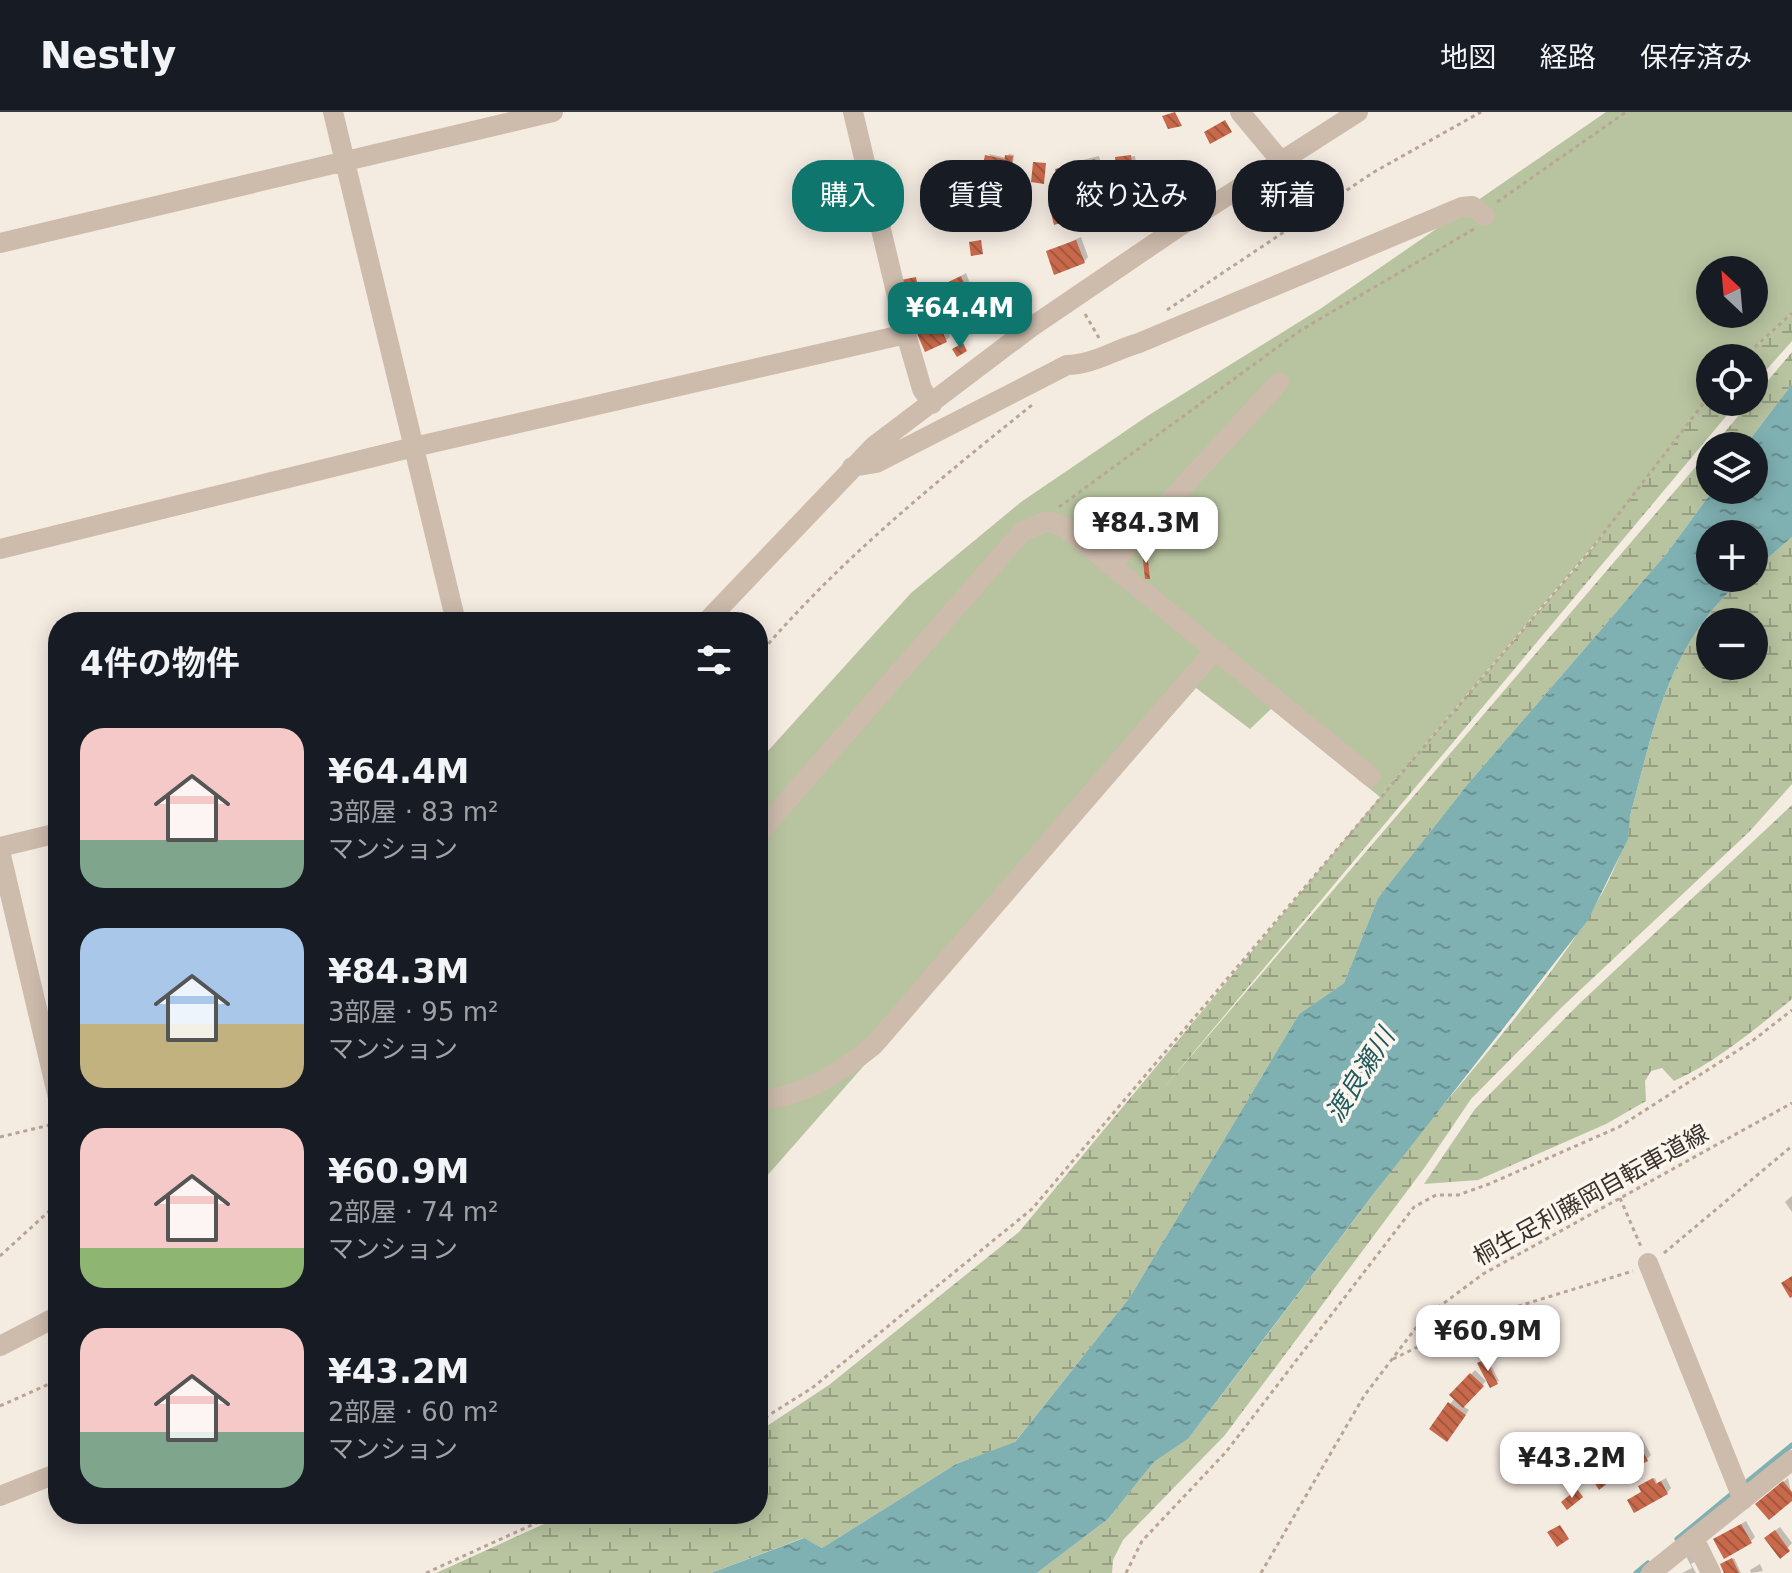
<!DOCTYPE html>
<html lang="ja">
<head>
<meta charset="utf-8">
<style>
	body { margin:0; font-family:"DejaVu Sans","Noto Sans JP",sans-serif; background:#242831; color:#f1f3f6; height:100vh; display:flex; flex-direction:column; font-size:30px; white-space:nowrap }
	* { box-sizing:border-box; margin:0 }
	p { font-size:26px; color:#9ea1a6 }
	.icon { flex:none; width:44px; height:44px; fill:none; stroke:currentColor; stroke-width:2; stroke-linecap:round; stroke-linejoin:round }
	.map { position:relative; flex:1; overflow:hidden }
	.details { position:absolute; left:48px; top:500px; width:720px; height:912px; display:flex; flex-direction:column; background:#171b24; border-radius:32px; box-shadow:0 4px 20px #0003 }
	.details>* { flex:none }
	.top-card { position:absolute; left:792px; top:48px; width:760px; height:72px; display:flex; gap:16px }
	.needle { width:52px; rotate:334deg }
	.fabs { position:absolute; left:1696px; top:144px; display:grid; gap:16px }
	.fabs a { display:grid; place-items:center; width:72px; height:72px; border-radius:50%; background:#171b24; box-shadow:0 4px 20px #0003; font-size:40px }
	.price { position:absolute; translate:-50% -68px; padding:0 18px; border-radius:16px; background:#fff; color:#222; font-size:26px; line-height:52px; filter:drop-shadow(0 2px 4px #0008) }
	.price::after { content:''; position:absolute; left:50%; top:48px; width:24px; height:18px; margin-left:-12px; background:inherit; clip-path:polygon(0 0,100% 0,50% 100%) }
	.price.selected { background:#0f766e; color:#fff }
	ul { padding:0; list-style:none }
	li { display:flex; align-items:center; gap:24px; height:200px; padding:0 32px }
	li span { display:grid; place-items:center; flex:none; width:224px; height:160px; border-radius:24px; color:#555 }
	li>.icon { margin-inline-start:auto }
	span .icon { width:96px; height:96px; fill:#fffc; stroke-width:1 }
	li b { font-size:34px }
	h2 { display:flex; justify-content:space-between; align-items:center; height:96px; padding:0 32px; font-size:34px }
	.tag { padding:0 28px; border-radius:32px; background:#171b24; box-shadow:0 4px 20px #0003; font-size:28px; line-height:72px }
	.tag.selected { background:#0f766e; color:#fff }
	header { display:flex; align-items:center; gap:48px; box-sizing:border-box; height:112px; padding:0 40px; background:#171b24; border-bottom:2px solid #363941 }
	header strong { font-size:38px }
	nav { display:flex; gap:44px; margin-inline-start:auto; font-size:28px }
	.map>svg:first-child { display:block }
	.green { fill:#b8c4a0; fill-rule:evenodd }
	.wetland { fill:url(#wetland-marsh); fill-rule:evenodd }
	.water { fill:url(#water-ripples) }
	.shadow { fill:#0003 }
	.lines { fill:none; stroke-linecap:round; stroke-linejoin:round }
	.stream { stroke:#7fb0b2; stroke-width:5 }
	.building { fill:url(#building-back-hatch) }
	.path { stroke:#b9a596; stroke-width:3; stroke-dasharray:4 4; stroke-linecap:butt }
	.minor { stroke:#cdbbac; stroke-width:20 }
	.labels { text-anchor:middle; dominant-baseline:central; stroke-width:7; stroke-linejoin:round; paint-order:stroke }
	.street-label { font-size:24px; fill:#3b302b; stroke:#fbf5ee }
	.water-label { font-size:26px; font-style:italic; fill:#1f5a5e; stroke:#fbf5ee }
</style>
</head>
<body>
<header>
<strong>Nestly</strong>
<nav><a>地図</a><a>経路</a><a>保存済み</a></nav>
</header>
<div class="map">
<svg width="1792" height="1461" viewBox="0 0 1792 1461">
	<defs>
		<pattern id="wetland-marsh" width="20" height="14" patternUnits="userSpaceOnUse" patternTransform="scale(2)"><rect width="20" height="14" fill="#b8c4a0"/><path d="M1 5h8M5 5V1M11 12h8M15 12V8" fill="none" stroke="#97a083"/></pattern>
		<pattern id="water-ripples" width="26" height="14" patternUnits="userSpaceOnUse" patternTransform="scale(2)"><rect width="26" height="14" fill="#7fb0b2"/><path d="M2 4q2-2 4 0t4 0M15 11q2-2 4 0t4 0" fill="none" stroke="#699091"/></pattern>
		<pattern id="building-back-hatch" width="6" height="6" patternUnits="userSpaceOnUse" patternTransform="scale(2)"><rect width="6" height="6" fill="#c8694b"/><path d="M-1 5l2 2M0 0l6 6M5-1l2 2" fill="none" stroke="#a4573f"/></pattern>
	</defs>
	<rect width="100%" height="100%" fill="#f4ebe1"/>
	<path class="green" d="M1606 0H1792V201L1743 246H1710V283L1627 394 1380 685 1271 597 1250 617 1196 576 758 1074V650L911 481 1021 390 1149 303 1320 197ZM1710 158H1754V202H1710Z"/>
	<path class="wetland" d="M1792 201V229L1754 272V246H1743Z
		M1792 240V272L1745 334H1713L1750 290H1754V285Z
		M1710 283V290H1738L1162 978 1710 338 1713 378 1667 441 1467 673 1378 786 1344 871 1299 902 1130 1185 1014 1331 956 1352 822 1436 803 1426 711 1461H436L566 1402H758V1320L829 1273 1019 1120 1380 685 1590 439Z
		M1792 425V672L1749 720 1563 894 1471 987 1425 1055 1225 1323 1123 1428 1113 1448 1112 1461H1037L1108 1407 1154 1350 1188 1327C1264 1228 1339 1127 1415 1028 1475 951 1621 797 1630 704 1655 612 1668 531 1744 466H1754V458ZM1710 510H1754V554H1710Z
		M1792 693V887C1755 917 1718 949 1674 969L1662 956 1651 959 1645 969 1646 989 1606 1012 1478 1068 1424 1072 1475 997 1580 891Z"/>
	<path class="water" d="M1792 272V425L1754 458V422H1710V466H1744C1668 531 1655 612 1630 704L1628 727 1588 808 1372 1084 1188 1327 1154 1350 1108 1407 1037 1461H711L804 1426 822 1436 956 1352 1015 1330 1130 1185 1299 902 1344 871 1378 786 1467 673 1667 441 1713 378H1754V334H1745Z"/>
	<path class="shadow" d="M989 42 1007 46 1009 42 1014 43 1012 57 1005 54 999 60Z
		M1099 44 1105 66 1100 71 1058 58 1062 53Z
		M1119 44V46L1135 44 1137 56 1132 61 1117 46Z
		M1190 49 1196 68 1180 75 1175 62 1171 66 1177 80 1172 84 1145 81 1158 73 1156 63Z
		M1141 84 1149 105 1147 107 1132 87Z
		M1081 125 1088 145 1084 150 1048 140Z
		M966 161 971 174 954 186 967 183 971 206 958 192 953 197 923 185Z
		M922 195 927 211 941 204 950 224 946 229 920 214 917 197Z
		M1792 1084V1100L1785 1090Z
		M1488 1247 1499 1269 1497 1270 1481 1250Z
		M1475 1258 1486 1269 1463 1294 1469 1298 1451 1323 1450 1292 1455 1286 1452 1283Z
		M1641 1324 1651 1343 1647 1347 1604 1346Z
		M1655 1366 1657 1371 1666 1366 1671 1376 1667 1381 1630 1388 1642 1379V1373Z
		M1788 1366 1792 1386 1762 1388Z
		M1746 1409 1755 1425 1750 1430 1715 1428Z
		M1780 1415 1792 1431 1780 1444 1771 1422Z
		M1698 1437 1701 1447 1691 1452 1696 1461H1682L1692 1456 1686 1444Z
		M1734 1446 1741 1461H1726L1724 1451Z
		M1760 1452 1763 1459 1751 1461 1750 1458Z"/>
	<g class="lines">
		<path class="stream" d="M1742 1374 1792 1333
			M1677 1427 1734 1380
			M1636 1461 1648 1451"/>
	</g>
	<path class="building" d="M1175 0 1182 14 1168 17 1162 4Z
		M1225 8 1232 20 1210 32 1204 20Z
		M985 43 1004 47 1000 62 982 58Z
		M1005 43 1013 44 1011 61 1003 60Z
		M1131 43 1133 63 1118 65 1115 45Z
		M1095 47 1101 72 1081 81 1080 78 1062 83 1055 57Z
		M1188 49 1197 69 1179 78 1175 67 1188 60 1174 66 1170 57Z
		M1033 50 1046 51 1044 72 1031 70Z
		M1168 57 1173 68 1167 70 1174 86 1149 97 1142 81 1157 75 1152 64Z
		M1140 84 1148 109 1137 113 1129 88Z
		M1067 92 1071 108 1054 113 1050 97Z
		M981 128 983 142 971 144 969 130Z
		M1076 128 1085 151 1054 163 1046 139Z
		M961 164 968 180 951 188 947 180 954 199 927 204 920 184 945 175 944 172Z
		M916 165 918 175 903 178 901 168Z
		M966 183 972 208 961 211 954 187Z
		M921 196 926 212 937 207 947 230 925 240 915 217 918 215 913 198Z
		M963 231 967 239 957 245 952 237Z
		M1142 439H1147L1150 467H1145Z
		M1792 1164V1185L1790 1186 1781 1171Z
		M1486 1247 1498 1272 1490 1276 1477 1251Z
		M1470 1261 1484 1274 1463 1296 1449 1283Z
		M1448 1290 1466 1303 1447 1330 1429 1317Z
		M1636 1327 1648 1349 1613 1367 1602 1345Z
		M1603 1362 1609 1370 1599 1378 1594 1370Z
		M1653 1366 1656 1372 1661 1369 1668 1382 1634 1401 1627 1388 1641 1380 1638 1374Z
		M1783 1369 1792 1380V1389L1769 1408 1755 1392Z
		M1577 1377 1583 1385 1567 1398 1561 1390Z
		M1741 1412 1752 1431 1724 1447 1713 1427Z
		M1560 1413 1569 1427 1557 1435 1547 1420Z
		M1775 1418 1790 1439 1780 1447 1764 1426Z
		M1732 1446 1739 1461H1724L1720 1452Z"/>
	<g class="lines">
		<path class="path" d="M1497 90 1626 0
			M1167 198 1374 60 1481 0
			M1085 202 1099 226
			M1743 246 1792 201
			M1059 395 1301 218 1474 117
			M758 544C838 449 936 370 1032 293
			M0 1025 58 1011
			M1620 1086 1642 1137
			M1664 1141 1792 1034
			M0 1144 58 1091
			M1393 1247 1473 1208 1633 1159
			M0 1294 58 1268
			M758 1310 812 1276 1032 1097 1590 439 1710 283
			M426 1461 556 1402
			M1126 1461 1142 1429 1226 1340 1414 1095 1436 1083H1458L1489 1072 1619 1015 1751 930 1792 898
			M1261 1461 1364 1284 1415 1217 1436 1197 1483 1162 1792 991"/>
		<path class="minor" d="M333 0 456 510
			M853 0 906 222 922 277 932 292
			M1240 0 1280 48
			M0 131 553 0
			M852 355 876 351 1067 253C1092 253 1114 238 1139 231L1462 95 1472 94 1485 104
			M0 437 414 335 906 222
			M1111 453 1279 270
			M706 510 874 334 1030 216 1180 114 1358 0
			M758 722 1022 420 1047 409 1064 415 1371 665
			M0 735 58 721
			M0 739 58 986
			M758 989C804 984 840 961 874 933L1215 538
			M1648 1151 1743 1388
			M0 1234 58 1204
			M0 1384 58 1361
			M1694 1426 1711 1461
			M1651 1461 1792 1348"/>
	</g>
	<g class="labels">
		<g class="street-label">
			<text transform="translate(1591 1083) rotate(-29)">桐生足利藤岡自転車道線</text>
		</g>
		<g class="water-label">
			<text transform="translate(1360 963) rotate(-58)">渡良瀬川</text>
		</g>
	</g>
</svg>
<div class="fabs">
<a><svg class="needle" viewBox="-14 -14 28 28"><path d="M0-13l5 13h-10z" fill="#e53935"/><path d="M0 13l5-13h-10z" fill="#9ea1a6"/></svg></a>
<a><svg class="icon" aria-label="locate" viewBox="0 0 24 24"><circle cx="12" cy="12" r="6"/><path d="M12 2v4M12 18v4M2 12h4M18 12h4"/></svg></a>
<a><svg class="icon" aria-label="layers" viewBox="0 0 24 24"><path d="M12 4l9 5-9 5-9-5zM3 14l9 5 9-5"/></svg></a>
<a>+</a>
<a>−</a>
</div>
<b class="price selected" style="left:960px;top:238px">¥64.4M</b>
<b class="price" style="left:1146px;top:453px">¥84.3M</b>
<b class="price" style="left:1488px;top:1261px">¥60.9M</b>
<b class="price" style="left:1572px;top:1388px">¥43.2M</b>
<div class="top-card">
<a class="tag selected">購入</a>
<a class="tag">賃貸</a>
<a class="tag">絞り込み</a>
<a class="tag">新着</a>
</div>
<section class="details">
<h2>4件の物件<svg class="icon" aria-label="filters" viewBox="0 0 24 24"><path d="M4 7h16M4 17h16"/><circle cx="9" cy="7" r="2"/><circle cx="15" cy="17" r="2"/></svg></h2>
<ul>
<li><span style="background:linear-gradient(#f6c9c9 70%,#7fa58c 0)"><svg class="icon" aria-label="home" viewBox="0 0 24 24"><path d="M3 11l9-7 9 7M6 9v11h12V9"/></svg></span><div><b>¥64.4M</b><p>3部屋 · 83 m²</p><p>マンション</p></div></li>
<li><span style="background:linear-gradient(#a9c7e8 60%,#c2b280 0)"><svg class="icon" aria-label="home" viewBox="0 0 24 24"><path d="M3 11l9-7 9 7M6 9v11h12V9"/></svg></span><div><b>¥84.3M</b><p>3部屋 · 95 m²</p><p>マンション</p></div></li>
<li><span style="background:linear-gradient(#f6c9c9 75%,#8fb573 0)"><svg class="icon" aria-label="home" viewBox="0 0 24 24"><path d="M3 11l9-7 9 7M6 9v11h12V9"/></svg></span><div><b>¥60.9M</b><p>2部屋 · 74 m²</p><p>マンション</p></div></li>
<li><span style="background:linear-gradient(#f6c9c9 65%,#7fa58c 0)"><svg class="icon" aria-label="home" viewBox="0 0 24 24"><path d="M3 11l9-7 9 7M6 9v11h12V9"/></svg></span><div><b>¥43.2M</b><p>2部屋 · 60 m²</p><p>マンション</p></div></li>
</ul>
</section>
</div>
</body>
</html>
